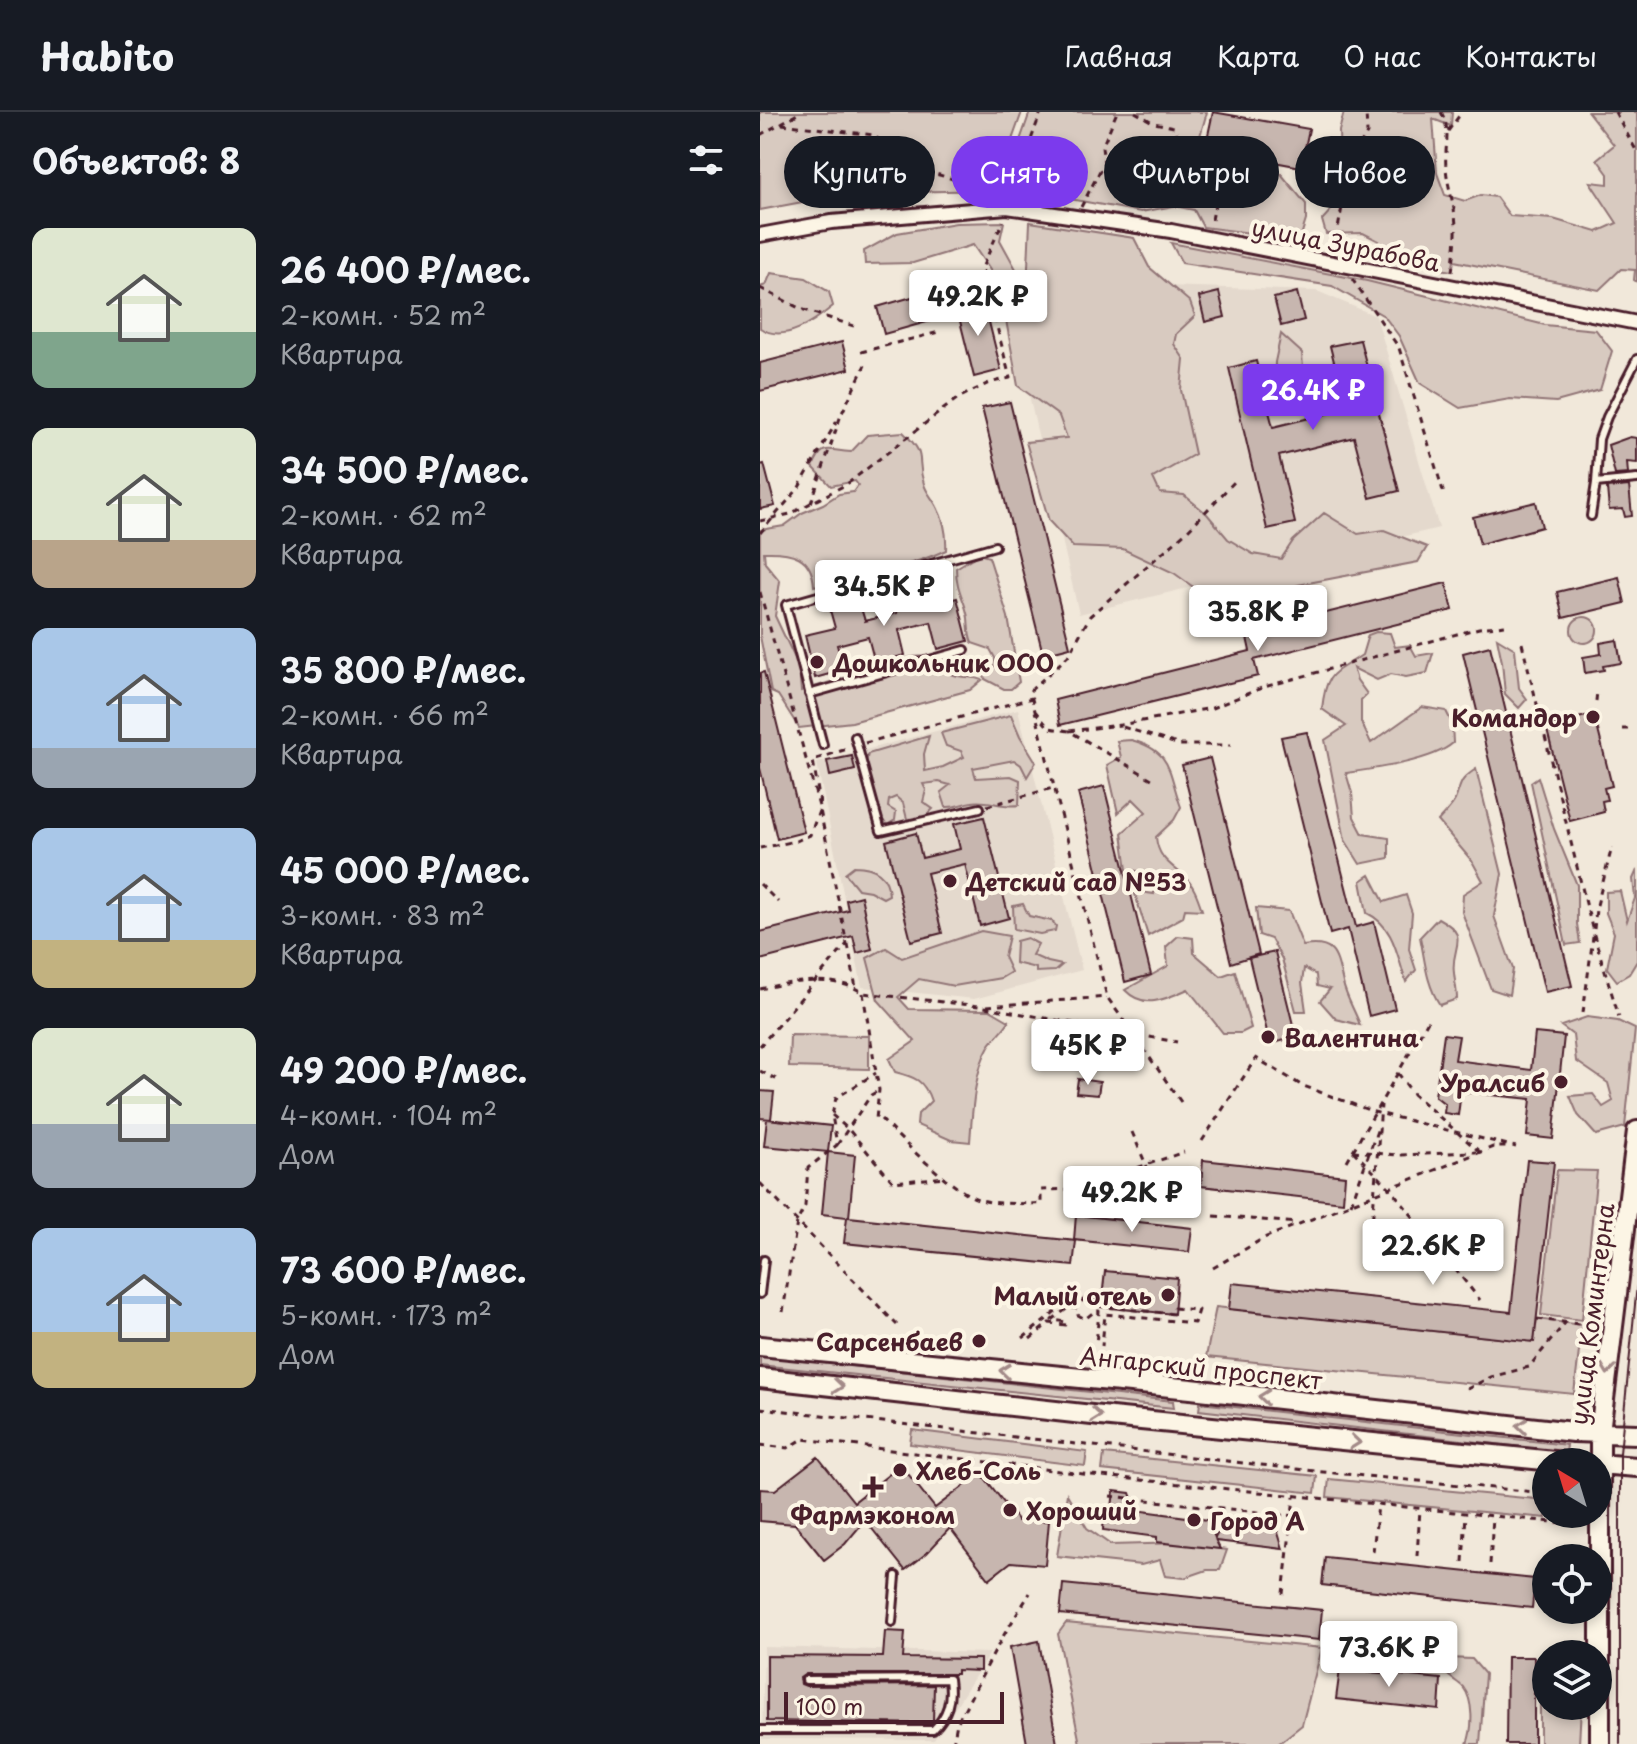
<!DOCTYPE html>
<html lang="ru">
<head>
<meta charset="utf-8">
<style>
	body { margin:0; font-family:"Playpen Sans",sans-serif; background:#242831; color:#f1f3f6; height:100vh; display:flex; flex-direction:column; font-size:30px; white-space:nowrap }
	* { box-sizing:border-box; margin:0 }
	p { font-size:26px; color:#9ea1a6 }
	.icon { flex:none; width:44px; height:44px; fill:none; stroke:currentColor; stroke-width:2; stroke-linecap:round; stroke-linejoin:round }
	.map { position:relative; flex:1; overflow:hidden }
	.sheet { display:flex; flex-direction:column; background:#171b24; width:760px }
	.sheet>* { flex:none }
	.top-card { position:absolute; left:24px; top:24px; width:732px; height:72px; display:flex; gap:16px }
	.needle { width:52px; rotate:322deg }
	.controls { position:absolute; left:772px; top:1336px; display:grid; gap:16px }
	.controls a { display:grid; place-items:center; width:80px; height:80px; border-radius:50%; background:#171b24; box-shadow:0 4px 12px #0003; font-size:40px }
	.scale { position:absolute; left:24px; bottom:20px; width:220px; box-sizing:border-box; padding-left:8px; border:4px solid #4a1f2b; border-top:0; font-size:22px; line-height:28px; white-space:nowrap; color:#4a1f2b; -webkit-text-stroke:6px #fcf5e5; paint-order:stroke }
	.price { position:absolute; translate:-50% -68px; padding:0 18px; border-radius:8px; background:#fff; color:#222; font-size:26px; line-height:52px; filter:drop-shadow(0 2px 4px #0008) }
	.price::after { content:''; position:absolute; left:50%; top:48px; width:24px; height:18px; margin-left:-12px; background:inherit; clip-path:polygon(0 0,100% 0,50% 100%) }
	.price.active { background:#7c3aed; color:#fff }
	ul { padding:0; list-style:none }
	li { display:flex; align-items:center; gap:24px; height:200px; padding:0 32px }
	li span { display:grid; place-items:center; flex:none; width:224px; height:160px; border-radius:16px; color:#555 }
	li>.icon { margin-inline-start:auto }
	span .icon { width:96px; height:96px; fill:#fffc; stroke-width:1 }
	li b { font-size:34px }
	h2 { display:flex; justify-content:space-between; align-items:center; height:96px; padding:0 32px; font-size:34px }
	.pill { padding:0 28px; border-radius:36px; background:#171b24; box-shadow:0 4px 12px #0003; font-size:28px; line-height:72px }
	.pill.active { background:#7c3aed; color:#fff }
	header { display:flex; align-items:center; gap:48px; box-sizing:border-box; height:112px; padding:0 40px; background:#171b24; border-bottom:2px solid #363941 }
	header strong { font-size:38px }
	nav { display:flex; gap:44px; margin-inline-start:auto; font-size:28px }
	main { display:flex; flex:1; min-height:0 }
	.map>svg:first-child { display:block }
	.built { fill:#e4d9cd }
	.green { fill:#d8cac0; stroke:#917476; stroke-width:2 }
	.building { fill:#c7b6af; stroke:#4a1f2b; stroke-width:2 }
	.lines { fill:none; stroke-linecap:round; stroke-linejoin:round }
	.lane-casing { stroke:#4a1f2b; stroke-width:12 }
	.street-casing { stroke:#4a1f2b; stroke-width:18 }
	.secondary-casing { stroke:#4a1f2b; stroke-width:24 }
	.path { stroke:#4a1f2b; stroke-width:3; stroke-dasharray:6 6; stroke-linecap:butt }
	.lane { stroke:#fcf5e5; stroke-width:6 }
	.street { stroke:#fcf5e5; stroke-width:12 }
	.secondary { stroke:#fcf5e5; stroke-width:18 }
	.tram { stroke:#4a1f2b; stroke-width:2 }
	.oneway { stroke:#a38a88 }
	.poi-dot { fill:#4a1f2b; stroke:#fcf5e5; stroke-width:3 }
	.labels { text-anchor:middle; dominant-baseline:central; stroke-width:8; stroke-linejoin:round; paint-order:stroke }
	.street-label { font-size:24px; fill:#4a1f2b; stroke:#fcf5e5 }
	.poi-label { font-size:24px; font-weight:bold; fill:#4a1f2b; stroke:#fcf5e5; text-anchor:start }
</style>
</head>
<body>
<header>
<strong>Habito</strong>
<nav><a>Главная</a><a>Карта</a><a>О нас</a><a>Контакты</a></nav>
</header>
<main>
<section class="sheet">
<h2>Объектов: 8<svg class="icon" aria-label="filters" viewBox="0 0 24 24"><path d="M4 7h16M4 17h16"/><circle cx="9" cy="7" r="2"/><circle cx="15" cy="17" r="2"/></svg></h2>
<ul>
<li><span style="background:linear-gradient(#dfe7d0 65%,#7fa58c 0)"><svg class="icon" aria-label="home" viewBox="0 0 24 24"><path d="M3 11l9-7 9 7M6 9v11h12V9"/></svg></span><div><b>26 400 ₽/мес.</b><p>2-комн. · 52 m²</p><p>Квартира</p></div></li>
<li><span style="background:linear-gradient(#dfe7d0 70%,#b9a48a 0)"><svg class="icon" aria-label="home" viewBox="0 0 24 24"><path d="M3 11l9-7 9 7M6 9v11h12V9"/></svg></span><div><b>34 500 ₽/мес.</b><p>2-комн. · 62 m²</p><p>Квартира</p></div></li>
<li><span style="background:linear-gradient(#a9c7e8 75%,#9aa5b1 0)"><svg class="icon" aria-label="home" viewBox="0 0 24 24"><path d="M3 11l9-7 9 7M6 9v11h12V9"/></svg></span><div><b>35 800 ₽/мес.</b><p>2-комн. · 66 m²</p><p>Квартира</p></div></li>
<li><span style="background:linear-gradient(#a9c7e8 70%,#c2b280 0)"><svg class="icon" aria-label="home" viewBox="0 0 24 24"><path d="M3 11l9-7 9 7M6 9v11h12V9"/></svg></span><div><b>45 000 ₽/мес.</b><p>3-комн. · 83 m²</p><p>Квартира</p></div></li>
<li><span style="background:linear-gradient(#dfe7d0 60%,#9aa5b1 0)"><svg class="icon" aria-label="home" viewBox="0 0 24 24"><path d="M3 11l9-7 9 7M6 9v11h12V9"/></svg></span><div><b>49 200 ₽/мес.</b><p>4-комн. · 104 m²</p><p>Дом</p></div></li>
<li><span style="background:linear-gradient(#a9c7e8 65%,#c2b280 0)"><svg class="icon" aria-label="home" viewBox="0 0 24 24"><path d="M3 11l9-7 9 7M6 9v11h12V9"/></svg></span><div><b>73 600 ₽/мес.</b><p>5-комн. · 173 m²</p><p>Дом</p></div></li>
</ul>
</section>
<div class="map">
<svg width="877" height="1632" viewBox="0 0 877 1632">
	<rect width="100%" height="100%" fill="#f1e8da"/>
	<filter id="ink" filterUnits="userSpaceOnUse"><feTurbulence type="fractalNoise" baseFrequency=".0125" numOctaves="2"/><feDisplacementMap in="SourceGraphic" scale="16" xChannelSelector="R" yChannelSelector="G"/><feConvolveMatrix kernelMatrix="1 2 1 2 8 2 1 2 1" color-interpolation-filters="sRGB"/></filter>
	<g filter="url(#ink)">
		<path class="built" d="M343 172 557 179 616 204 679 416 319 502 250 200Z
			M258 597 322 858 214 887 102 875 57 651Z
			M4 1535 230 1541 174 1628 2 1627Z"/>
		<path class="green" d="M0 0H262L234 78 90 81 0 98Z
			M270 0H447L440 24 443 40 517 57 546 92V108L540 127 443 115 434 98 414 94 381 100 266 79 249 60Z
			M584 0H692L691 14 673 7 677 61 685 83 705 89 721 83 736 85 750 104 793 107 837 120 857 111 830 70 848 72V62L837 47 854 33 828 0H877V170L874 168 875 158 861 157 839 178 694 149 692 159 673 156 658 146 630 152 614 145 619 129 603 121 566 122 562 108 572 97 563 73 580 55 579 19Z
			M244 110 240 128 267 177 270 110 374 126 389 155 430 190 435 204 416 222 414 232 424 247 421 278 435 342 393 366 400 381 424 383 447 402 468 427 493 442 521 447 533 429 564 401 598 422 624 418 667 435 658 450 538 473 468 500 414 461 363 437 313 435 289 409 266 330 307 326 299 304 258 274 246 208 236 167 213 133 153 151 105 152 104 139 137 121 196 111Z
			M411 131 607 169 785 213 836 218 852 239 840 278 796 290 750 287 700 296 660 271 639 224 624 204 572 174 422 151Z
			M11 161 46 166 69 180 73 194C55 209 24 232 0 216V175L6 173Z
			M521 222 542 241 544 274 522 290 514 280 515 250Z
			M143 320C169 345 155 345 164 372 166 380 173 387 177 395 184 408 187 423 186 438 145 457 98 464 54 474 52 443 31 439 4 440L5 451 20 469 15 504 39 555 41 579 152 545C180 541 176 557 194 563 204 566 212 564 222 568L210 578 92 610 39 616 18 583 11 580 0 524V418L24 414 42 401 63 392 79 382 93 380 98 373 95 369 71 374 53 355C63 330 68 339 91 340L107 323Z
			M219 442 229 445 248 505 259 570 251 577H244L225 567 222 553 229 556 235 554V546L230 537 212 531C208 522 209 516 208 506 205 487 196 479 196 456Z
			M811 518a13 13 0 1 1 26 0a13 13 0 1 1-26 0Z
			M616 520 630 521 635 535 650 533 656 544 673 541 667 561 646 565 631 562 617 568 593 556 597 568 607 582 601 588V610L611 631 662 595 686 599 692 611 693 631C673 649 614 657 586 661L592 681 594 705 603 722 629 726V746L600 752 585 728 565 628 586 614 562 597C566 560 572 563 602 543L608 523Z
			M737 526 755 537 759 576 767 587 759 596 745 582 742 550Z
			M251 603 260 624 276 650 267 665 261 653 254 648 213 656 216 666 251 664 260 668 259 693C243 696 227 687 212 690 202 691 196 696 186 695L181 680 190 673 179 670 163 672 166 678 163 690 173 697 164 706 147 707 143 691 136 685 129 688 128 695 136 700 135 708 127 713C106 690 99 673 108 642L169 624 164 642 165 659 183 655 204 645 201 639 186 634 181 621Z
			M371 628C413 639 408 660 421 695L414 708 396 725C398 746 409 751 424 764 434 773 438 786 442 798L425 797 423 805 388 824 374 779 394 782 395 768 388 760 367 758 362 721 386 700 373 687 358 701 347 653 361 645 357 629Z
			M716 657 742 762 734 804 753 857 749 883 731 877 702 800 703 782 723 769 712 749 678 709C683 703 691 696 695 688 702 671 698 669 716 657Z
			M778 665 794 717 817 773V812L820 831 806 833 771 670Z
			M94 754C115 754 128 763 129 783L123 786 110 779 98 777 85 761Z
			M877 758V849L869 862 857 869 847 856 854 821 846 801V780L860 779 867 809 875 786 873 767Z
			M610 763 624 790 646 783 652 801 649 837 656 858 646 870C637 843 634 814 607 801L601 769Z
			M263 792 269 804 292 809 296 814 295 819 280 822 254 817 253 794Z
			M496 796 529 799 543 834C576 829 576 843 583 871 586 885 595 899 600 913L576 907 560 889 570 877 557 874 556 863 544 856 542 871 546 899H536L522 847 511 827 499 823Z
			M678 806C713 825 690 834 694 861 695 871 697 878 697 887L680 893C666 872 665 848 660 825Z
			M221 819 249 824 244 845 251 860 241 866 194 874 159 867 138 885 149 897 230 898 249 909C243 919 235 925 229 934 214 959 212 1002 210 1030L191 1028 157 1013 158 1002 171 989C164 968 155 965 135 960L129 947 155 929 118 888 107 846 126 836 142 846Z
			M418 824 433 826 434 841 461 864 475 859 491 916 481 921H463L428 877C406 887 384 898 365 878L408 854 406 835Z
			M267 826 278 832 272 843 288 850 302 853 295 859 276 860V856L255 851 256 829Z
			M827 905 858 909 875 917 865 1015 836 1023 818 1003 810 984 833 982 843 995 853 989 848 971 816 949 813 923 801 914Z
			M30 923 109 924V957L29 955Z
			M797 1058 837 1059 822 1208 781 1203Z
			M456 1195 774 1230 777 1207 822 1213 814 1282 446 1245Z
			M0 1244 413 1289 414 1296 0 1253Z
			M440 1291 807 1333 806 1340 439 1298Z
			M152 1318 327 1340 325 1354 150 1332Z
			M344 1342 557 1364 555 1381 342 1358Z
			M569 1367 786 1388V1406L567 1385Z
			M307 1382 327 1416 351 1433 422 1431 467 1438 460 1458H447L424 1466 405 1464 400 1448 381 1453 297 1444Z
			M306 1511 562 1536 542 1613 518 1632H320L298 1522Z
			M688 1546 712 1547 725 1562 720 1632H707C713 1616 714 1589 703 1575 699 1571 692 1567 688 1563Z
			M786 1563V1594H821L819 1632H780V1565Z"/>
		<path class="building" d="M453 0 549 17 541 55 445 37Z
			M187 175 195 202 124 222 117 195Z
			M459 180 465 205 445 210 439 185Z
			M537 180 544 208 521 214 514 186Z
			M223 186 241 258 214 265 196 193Z
			M600 228 639 379 610 386 594 325 519 344 535 411 507 417 469 256 496 249 513 315 586 297 570 234Z
			M82 230 89 257 0 279V251Z
			M250 290 310 535 283 542 222 296Z
			M870 325 877 326V351L867 350 868 362 855 363 848 333Z
			M4 352 15 394 0 397V353Z
			M869 374 872 404 865 405 863 397 849 398 847 376Z
			M776 390 782 415 720 432 713 405Z
			M859 465 865 491 803 506 797 480Z
			M159 468 166 494 197 486 208 529 178 537 171 510 139 518 145 543 115 551 108 525 77 533 84 558 55 566 45 523 75 516 68 491 97 483 105 509 137 501 131 475Z
			M686 471 693 498 494 548 498 564 300 613 295 588 490 539 486 521Z
			M857 528 861 551 843 554 844 558 825 561 823 545 841 542 840 531Z
			M730 534 812 874 785 880 703 541Z
			M4 560 44 720 17 727 0 656V561Z
			M834 602 852 674 844 676 847 688 842 689 844 700 810 709 786 614Z
			M547 620 596 815 614 810 635 897 609 904 588 817 570 822 521 625Z
			M92 644 95 658 70 664 67 649Z
			M450 646 499 842 471 851 422 653Z
			M344 674 391 863 365 870 318 681Z
			M224 705 249 806 220 814 205 752 167 761 182 821 151 829 126 729 156 721 162 746 200 737 194 712Z
			M101 784 112 837 97 841 93 824 0 848V820L88 798 86 788Z
			M515 840 536 925 510 932 489 846Z
			M775 921 804 924 793 1027 767 1024 771 987 701 980 698 1003 684 1001 685 992 675 984 684 922 699 924 695 948 771 958Z
			M318 967 340 970 338 983 316 981Z
			M0 979 14 980 11 1007 0 1006Z
			M7 1007 71 1014 68 1040 4 1034Z
			M68 1040 95 1043 89 1105 316 1129 313 1154 84 1131 87 1105 62 1102Z
			M443 1048 585 1064 583 1090 441 1074Z
			M767 1048 794 1050 774 1230 469 1197 472 1171 751 1200Z
			M316 1103 432 1116 429 1140 314 1128Z
			M345 1159 417 1166 414 1202 341 1195Z
			M58 1345 94 1390 141 1353 175 1396 221 1361 258 1409H289L285 1453 251 1450 229 1467 190 1416 167 1441 145 1458 105 1408 85 1432 64 1448 35 1412 0 1409V1377L15 1378Z
			M354 1379 370 1381 376 1398 448 1408 455 1426 466 1406 515 1411 523 1437 456 1429 460 1437 397 1430V1425L343 1418 344 1405 352 1396Z
			M565 1445 775 1467 772 1496 562 1473Z
			M303 1472 562 1498 559 1528 300 1502Z
			M125 1519 145 1520 143 1546 220 1547V1559L197 1558V1562H46L40 1566 41 1572 46 1574 174 1573 173 1609 170 1612 7 1609V1544L123 1545Z
			M279 1529 297 1632H267L250 1535Z
			M747 1545H774V1632H746Z
			M580 1557 681 1567 679 1598 576 1587Z"/>
		<g class="lines">
			<g class="lane-casing">
				<path id="lane" d="M836 371 877 367
					M831 404 836 371 839 327 847 305 877 247
					M49 582 205 538
					M95 625 121 719 220 696
					M63 633 26 493 235 434
					M0 1182 4 1148
					M132 1510 136 1464
					M0 1618H173C188 1603 192 1588 189 1567L46 1568"/>
			</g>
			<g class="street-casing">
				<path id="street" d="M0 123 71 110 247 95 411 119 877 211"/>
			</g>
			<g class="secondary-casing">
				<path id="secondary" d="M0 1234 431 1277 813 1320 877 1322
					M0 1266 341 1304 804 1350
					M838 1352 877 1355
					M840 1632V1320L877 1019"/>
			</g>
			<path class="path" d="M375 0 394 11 414 15 422 35 451 62 455 92 451 113
				M681 0C692 19 684 35 686 55 687 72 693 87 695 104 698 123 694 141 692 160
				M855 0 877 40
				M22 12 113 23 154 54 169 60 227 77 237 83
				M688 19 702 0
				M0 23 41 0
				M251 83 281 0
				M321 95 344 51 342 35 357 0
				M574 138 588 63 594 44 607 21 606 0
				M592 167 639 236 684 382
				M0 176 41 197 94 214
				M101 240 179 220
				M51 391 81 303 105 253
				M0 409 30 402 87 372 198 286 229 271 250 266 222 156 243 109
				M0 421 38 377 77 309
				M0 480 60 698 87 832 0 934
				M762 531 833 820 859 905
				M836 589 837 579
				M275 599 289 616 309 619 397 670
				M363 615 420 633H471
				M862 617H871
				M309 619 360 613 452 596 504 575 719 516 745 513
				M105 631 272 586
				M60 692 53 648 87 637
				M227 694 293 676
				M0 736 36 729 50 723 59 699
				M0 772 18 790
				M834 817 836 797 852 735
				M88 832 96 876
				M0 877C31 870 75 862 103 881L219 894 417 930
				M103 881 119 978 116 1007
				M227 894 347 885
				M823 901 833 825
				M0 959 20 969
				M638 961 653 982 720 1040
				M421 990 347 885 270 579 308 544 330 504 426 420 476 368
				M72 1003 89 1018 133 1070 186 1065
				M121 1007C139 1026 194 1080 218 1087 236 1093 261 1091 281 1092V1078L318 1077 326 1085
				M372 1020 390 1062 430 1092
				M442 1029 496 946 541 973 614 1000 756 1035
				M77 1033 111 983 118 979
				M593 1039 630 1076 720 1188
				M593 1039 638 1043 716 1040
				M587 1049 669 907
				M0 1071 137 1213
				M349 1087 356 1063 424 1040
				M591 1092 618 1016
				M454 1104 537 1111
				M610 1141 621 993
				M453 1156 504 1126 733 1035H748
				M23 1200 37 1110 45 1094 48 1056 77 1033 72 1003 76 986 116 961
				M777 1207 827 1213
				M263 1226 307 1191 317 1193 326 1186 342 1187 341 1194 346 1195 414 1202V1196L438 1198 434 1211 345 1202 342 1234
				M270 1227 289 1211 306 1213 307 1210 292 1208 309 1195 318 1197V1203L325 1207 335 1199H339L336 1233
				M707 1277 731 1265 769 1255 805 1211
				M0 1296 563 1360 786 1381
				M0 1333 28 1336 43 1327 332 1363 803 1411
				M350 1384 535 1404
				M613 1440 618 1393
				M657 1444 660 1397
				M703 1450 706 1402
				M730 1452 733 1405
				M523 1482 534 1385
				M193 1632 197 1611 242 1526 270 1481"/>
			<use href="#lane" class="lane"/>
			<use href="#street" class="street"/>
			<use href="#secondary" class="secondary"/>
			<path class="tram" d="M860 1632V1341L877 1173"/>
		</g>
		<defs><path id="oneway-chevron" d="M-2-3.5L2.5 0L-2 3.5" fill="none" stroke-width="1.6" stroke-linecap="round" stroke-linejoin="round" transform="scale(2)"/></defs>
		<g class="oneway">
			<use href="#oneway-chevron" transform="translate(848 1257) rotate(97)"/>
			<use href="#oneway-chevron" transform="translate(245 1259) rotate(-174)"/>
			<use href="#oneway-chevron" transform="translate(78 1274) rotate(6)"/>
			<use href="#oneway-chevron" transform="translate(504 1285) rotate(-174)"/>
			<use href="#oneway-chevron" transform="translate(336 1303) rotate(6)"/>
			<use href="#oneway-chevron" transform="translate(762 1314) rotate(-174)"/>
			<use href="#oneway-chevron" transform="translate(595 1330) rotate(6)"/>
		</g>
	</g>
	<g class="poi-dot">
		<circle cx="57" cy="550" r="8"/>
		<circle cx="833" cy="605" r="8"/>
		<circle cx="190" cy="769" r="8"/>
		<circle cx="508" cy="925" r="8"/>
		<circle cx="801" cy="970" r="8"/>
		<circle cx="408" cy="1183" r="8"/>
		<circle cx="219" cy="1229" r="8"/>
		<circle cx="140" cy="1358" r="8"/>
		<path d="M109 1363h8v8h8v8h-8v8h-8v-8h-8v-8h8z"/>
		<circle cx="250" cy="1398" r="8"/>
		<circle cx="434" cy="1408" r="8"/>
	</g>
	<g class="labels">
		<g class="street-label">
			<text transform="translate(586 132) rotate(11)">улица Зурабова</text>
			<text transform="translate(831 1202) rotate(-83)">улица Коминтерна</text>
			<text transform="translate(441 1255) rotate(6)">Ангарский проспект</text>
		</g>
		<g class="poi-label">
			<text x="73" y="550">Дошкольник ООО</text>
			<text x="817" y="605" text-anchor="end">Командор</text>
			<text x="206" y="769">Детский сад №53</text>
			<text x="524" y="925">Валентина</text>
			<text x="785" y="970" text-anchor="end">Уралсиб</text>
			<text x="392" y="1183" text-anchor="end">Малый отель</text>
			<text x="203" y="1229" text-anchor="end">Сарсенбаев</text>
			<text x="156" y="1358">Хлеб-Соль</text>
			<text x="266" y="1398">Хороший</text>
			<text x="113" y="1402" text-anchor="middle">Фармэконом</text>
			<text x="450" y="1408">Город А</text>
		</g>
	</g>
</svg>
<div class="controls">
<a><svg class="needle" viewBox="-14 -14 28 28"><path d="M0-13l5 13h-10z" fill="#e53935"/><path d="M0 13l5-13h-10z" fill="#9ea1a6"/></svg></a>
<a><svg class="icon" aria-label="locate" viewBox="0 0 24 24"><circle cx="12" cy="12" r="6"/><path d="M12 2v4M12 18v4M2 12h4M18 12h4"/></svg></a>
<a><svg class="icon" aria-label="layers" viewBox="0 0 24 24"><path d="M12 4l9 5-9 5-9-5zM3 14l9 5 9-5"/></svg></a>
</div>
<div class="scale">100 m</div>
<b class="price" style="left:218px;top:226px">49.2K ₽</b>
<b class="price active" style="left:553px;top:320px">26.4K ₽</b>
<b class="price" style="left:124px;top:516px">34.5K ₽</b>
<b class="price" style="left:498px;top:541px">35.8K ₽</b>
<b class="price" style="left:328px;top:975px">45K ₽</b>
<b class="price" style="left:372px;top:1122px">49.2K ₽</b>
<b class="price" style="left:673px;top:1175px">22.6K ₽</b>
<b class="price" style="left:629px;top:1577px">73.6K ₽</b>
<div class="top-card">
<a class="pill">Купить</a>
<a class="pill active">Снять</a>
<a class="pill">Фильтры</a>
<a class="pill">Новое</a>
</div>
</div>
</main>
</body>
</html>
